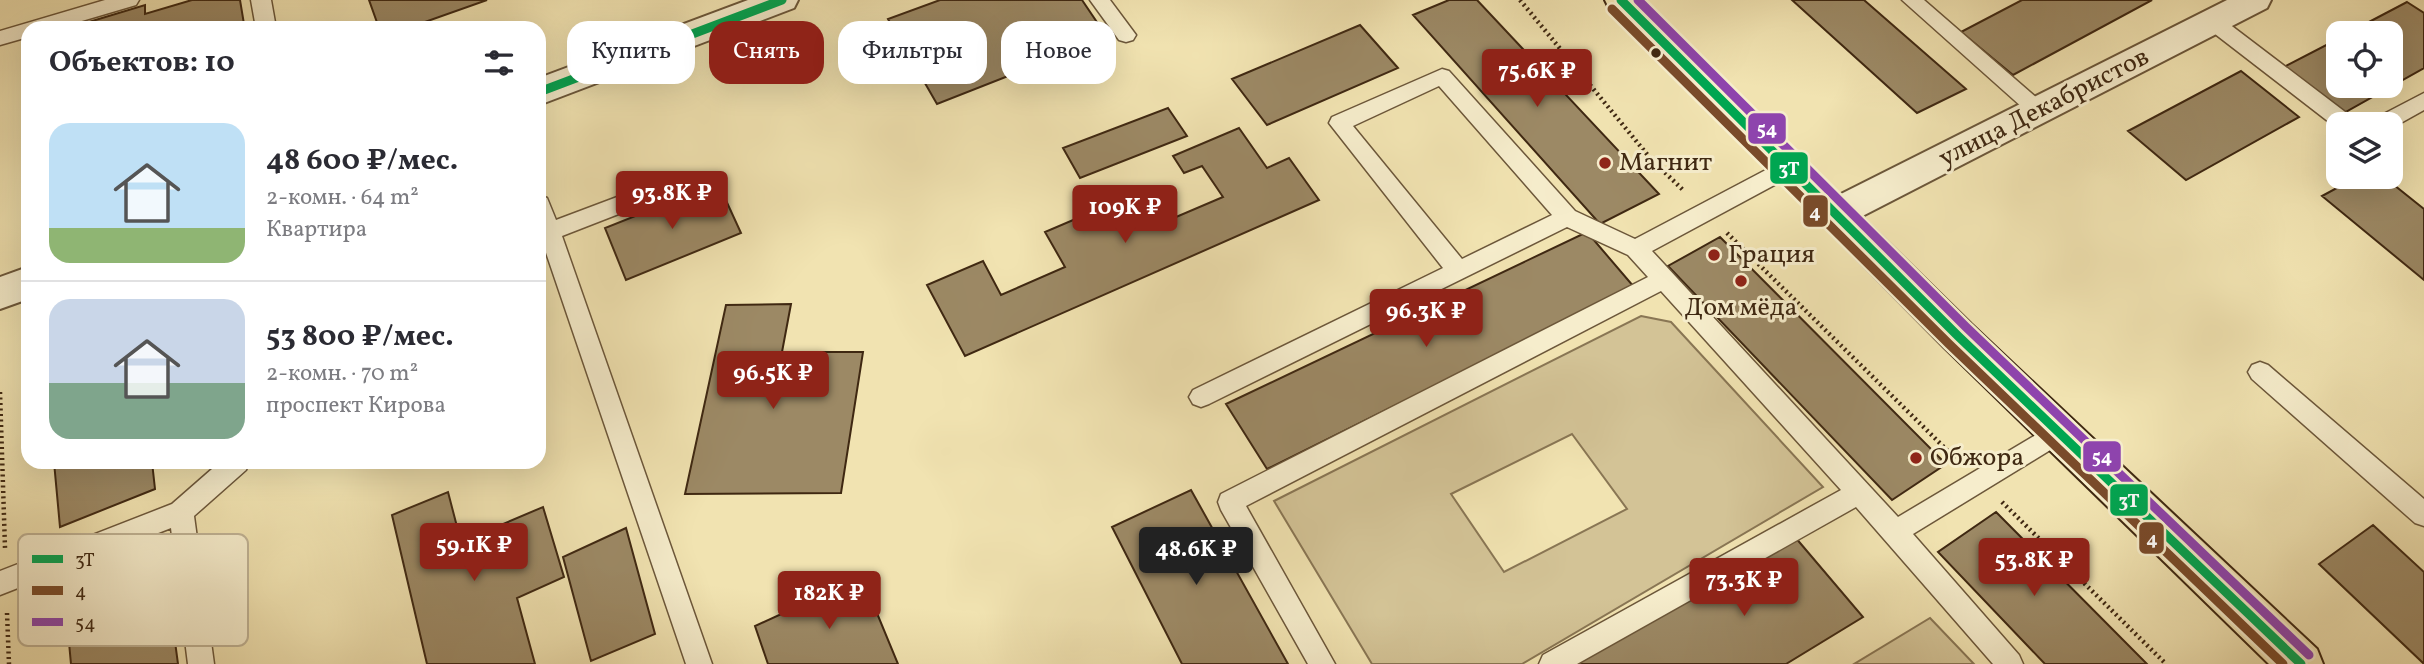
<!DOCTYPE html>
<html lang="ru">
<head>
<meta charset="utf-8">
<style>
	body { margin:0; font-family:Vollkorn,serif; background:#f7f7f7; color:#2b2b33; height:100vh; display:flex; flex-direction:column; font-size:26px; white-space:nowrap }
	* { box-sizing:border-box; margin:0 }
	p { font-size:23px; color:#7c7c81 }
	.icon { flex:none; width:38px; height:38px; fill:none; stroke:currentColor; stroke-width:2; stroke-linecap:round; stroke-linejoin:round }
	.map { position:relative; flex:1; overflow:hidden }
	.side { position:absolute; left:21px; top:21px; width:525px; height:448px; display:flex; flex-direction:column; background:#fff; border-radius:21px; box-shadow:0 7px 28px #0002 }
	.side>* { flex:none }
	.top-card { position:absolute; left:567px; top:21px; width:665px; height:63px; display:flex; gap:14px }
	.buttons { position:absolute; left:2326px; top:21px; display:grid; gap:14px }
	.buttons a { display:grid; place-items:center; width:77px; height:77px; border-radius:14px; background:#fff; box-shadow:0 7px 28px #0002; font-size:35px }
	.price { position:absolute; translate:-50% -60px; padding:0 16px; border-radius:7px; background:#8f2418; color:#fff; font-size:23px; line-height:46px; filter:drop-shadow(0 2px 4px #0008) }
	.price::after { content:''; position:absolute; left:50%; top:42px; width:21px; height:16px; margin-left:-10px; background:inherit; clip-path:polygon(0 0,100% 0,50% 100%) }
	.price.on { background:#222; color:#fff }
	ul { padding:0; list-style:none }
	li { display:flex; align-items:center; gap:21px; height:175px; padding:0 28px }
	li+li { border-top:2px solid #e1e1e2 }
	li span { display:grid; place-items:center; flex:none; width:196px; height:140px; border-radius:21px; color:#555 }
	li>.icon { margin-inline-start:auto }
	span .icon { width:84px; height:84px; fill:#fffc; stroke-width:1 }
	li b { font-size:30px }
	h2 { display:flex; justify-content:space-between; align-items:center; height:84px; padding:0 28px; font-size:30px }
	.tag { padding:0 24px; border-radius:21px; background:#fff; box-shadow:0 7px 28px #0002; font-size:24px; line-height:63px }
	.tag.on { background:#8f2418; color:#fff }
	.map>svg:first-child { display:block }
	.green { fill:#d3c396; stroke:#897654; stroke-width:2; fill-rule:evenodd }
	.building { fill:#9c8965; stroke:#3f2812; stroke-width:2 }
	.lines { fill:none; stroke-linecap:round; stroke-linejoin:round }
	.lane-casing { stroke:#6c573a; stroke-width:3 }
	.street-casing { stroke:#6c573a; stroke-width:4 }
	.primary-casing { stroke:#3f2812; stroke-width:4 }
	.path { stroke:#3f2812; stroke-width:4.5; stroke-dasharray:2 3.5; stroke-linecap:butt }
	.lane { fill:#f6edcc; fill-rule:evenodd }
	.street { fill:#f6edcc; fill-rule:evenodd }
	.primary { fill:#f1e3b1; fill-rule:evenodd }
	.bus-1-casing { stroke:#f6edcc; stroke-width:14 }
	.bus-2-casing { stroke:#f6edcc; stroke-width:14 }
	.bus-3-casing { stroke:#f6edcc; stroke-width:14 }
	.bus-1 { stroke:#00a651; stroke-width:9 }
	.bus-2 { stroke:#7a4b2a; stroke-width:9 }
	.bus-3 { stroke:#8e44ad; stroke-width:9 }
	.bus-dot { fill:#3f2812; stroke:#f6edcc; stroke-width:2.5 }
	.poi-dot { fill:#8f2418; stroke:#f6edcc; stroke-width:2.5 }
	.labels { text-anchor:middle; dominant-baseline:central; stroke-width:6; stroke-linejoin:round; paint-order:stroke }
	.street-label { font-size:26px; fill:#3f2812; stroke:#f6edcc }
	.poi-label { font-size:26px; fill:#3f2812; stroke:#f6edcc; text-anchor:start }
	.key { fill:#f6edcc; stroke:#bfb294; stroke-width:2 }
	.key-label { font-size:19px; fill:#3f2812 }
	.line-badge { stroke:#f6edcc; stroke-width:2.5 }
	.badge-label { font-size:19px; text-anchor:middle; font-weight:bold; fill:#fff }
</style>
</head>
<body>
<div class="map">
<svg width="2424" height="664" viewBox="0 0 2424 664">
	<rect width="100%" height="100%" fill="#f1e3b1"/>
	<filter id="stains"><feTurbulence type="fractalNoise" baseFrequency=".00286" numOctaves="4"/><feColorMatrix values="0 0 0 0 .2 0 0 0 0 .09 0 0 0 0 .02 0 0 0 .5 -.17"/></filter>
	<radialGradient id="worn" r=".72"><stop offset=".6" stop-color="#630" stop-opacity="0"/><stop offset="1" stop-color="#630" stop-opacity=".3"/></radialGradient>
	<path class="green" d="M1641 316 1671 322 1823 487 1522 664H1372L1274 501ZM1572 434 1627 509 1504 572 1451 494Z
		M1930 618 1974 664H1854Z"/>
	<path class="building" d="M192 0H240L244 24 231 28H69L145 5V14Z
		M369 0H487L408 28H379Z
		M940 0H1082L1107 37 937 104 888 19Z
		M1449 0H1477L1659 194 1600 224 1413 15Z
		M1792 0H1864L1966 89 1917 113Z
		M2022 0H2152L2013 75 1961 32Z
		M2407 2 2424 13V68L2342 114 2282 68 2338 39V86H2390V33H2348Z
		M1360 25 1398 68 1267 125 1232 79Z
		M2241 71 2299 117 2186 180 2128 131Z
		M1168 108 1187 136 1080 178 1063 148Z
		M1239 128 1267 168 1289 158 1319 200 965 356 927 285 983 261 1001 295 1065 267 1045 232 1127 197 1148 229 1223 197 1202 166 1184 173 1173 156Z
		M2357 177H2384L2424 209V280L2322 196Z
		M718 183 741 233 626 280 605 228Z
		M1587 232 1634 287 1267 469 1226 404Z
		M1720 237 1946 464 1892 500 1668 266Z
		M791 304 782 352H863L841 493 685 494 726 305Z
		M54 462H152L155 489 60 527Z
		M1191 490 1288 664H1182L1112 527Z
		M448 492 461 542 543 507 564 577 517 598 535 664H427L392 515Z
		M1996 512 2147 664H2045L1938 552Z
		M2373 525 2424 572V664L2319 564Z
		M626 528 655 634 591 661 563 557Z
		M1795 537 1863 617 1786 664H1576Z
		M164 559 178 664H71L65 599Z
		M862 577 898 664H768L755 626Z"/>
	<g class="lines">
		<g class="lane-casing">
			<path id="lane" d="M105 0H139L136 5 58 28H28V37L0 45V31Z
				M251 0H271L276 28H256Z
				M1090 0H1110L1136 35 1133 40 1126 42 1119 40Z
				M1902 0H1924L2046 106 2049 111 2046 116 2039 119 2032 116Z
				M2213 15 2220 17 2353 118 2356 124H2338V129L2206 27 2203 22 2206 17Z
				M1442 69 1449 71 1575 211 1635 239 1779 163 1786 161 1793 163 1797 169 1793 175 1652 251 1898 517 2049 427 2057 423 2065 427 2069 434 2065 441 1913 534 2019 655 2023 664H1993L1856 507 1577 664H1539L1543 655 1841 490 1661 291 1246 506 1335 664H1308L1221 510 1218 502 1221 494 1648 277 1628 255 1567 227 1209 404 1201 407 1193 404 1189 397 1193 390 1443 268 1329 123 1332 117ZM1439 86 1552 215 1462 259 1353 126Z
				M2424 93V110L2390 129V124H2373L2376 118Z
				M681 173 688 175 692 181 688 187 562 236 712 664H686L539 232V195L547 198 556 220Z
				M2260 362 2268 365 2424 499V526L2415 523 2252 379 2248 372 2252 365Z
				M220 462H249L246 470 194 516 214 664H188L171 528 0 595V571L172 504Z"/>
		</g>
		<g class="street-casing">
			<path id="street" d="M748 0H798L794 8 539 105V78Z
				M2227 0H2271L2267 8 1845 225 1832 230 1819 225 1814 215 1819 205Z
				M28 267V299L0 309V277Z"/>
		</g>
		<g class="primary-casing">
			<path id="primary" d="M1605 0H1641L1971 324 2317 649 2323 664H2269L1944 347 1609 8Z"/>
		</g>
		<path class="path" d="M1520 0 1651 159 1683 190
			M1727 233 1958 461
			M0 392 5 548
			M2002 502 2166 664
			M7 613 9 664"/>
		<use href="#lane" class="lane"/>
		<use href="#street" class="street"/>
		<use href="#primary" class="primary"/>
		<g class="bus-1-casing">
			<path id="bus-1" d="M1621 0 1958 336 2301 664
				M539 92 782 0"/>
		</g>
		<g class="bus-2-casing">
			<path id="bus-2" d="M1612 9 1949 344 2283 664"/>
		</g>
		<g class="bus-3-casing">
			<path id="bus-3" d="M1638 0 1966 327 2309 655"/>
		</g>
		<use href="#bus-1" class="bus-1"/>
		<use href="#bus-2" class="bus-2"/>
		<use href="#bus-3" class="bus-3"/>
	</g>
	<circle class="bus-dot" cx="1656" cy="53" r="6"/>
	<g class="poi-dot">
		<circle cx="1605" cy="163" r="7"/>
		<circle cx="1714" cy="255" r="7"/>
		<circle cx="1741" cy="281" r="7"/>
		<circle cx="1916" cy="458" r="7"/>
	</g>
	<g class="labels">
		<g class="street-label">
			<text transform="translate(2044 108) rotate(-27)">улица Декабристов</text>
		</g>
		<g class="poi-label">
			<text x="1619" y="163">Магнит</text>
			<text x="1728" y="255">Грация</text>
			<text x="1741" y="308" text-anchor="middle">Дом мёда</text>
			<text x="1930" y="458">Обжора</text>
		</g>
	</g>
	<rect x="18" y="534" width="230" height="112" rx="10" class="key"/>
	<rect x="32" y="555" width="31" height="8" fill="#00a651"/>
	<rect x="32" y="586" width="31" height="9" fill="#7a4b2a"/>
	<rect x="32" y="618" width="31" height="8" fill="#8e44ad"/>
	<g class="key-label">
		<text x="75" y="566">3Т</text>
		<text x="75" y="597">4</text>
		<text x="75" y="629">54</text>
	</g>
	<g class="line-badge">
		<rect x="1747" y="112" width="40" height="33" rx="7" fill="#8e44ad"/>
		<rect x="1769" y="151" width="40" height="34" rx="7" fill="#00a651"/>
		<rect x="1802" y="194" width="27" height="34" rx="7" fill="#7a4b2a"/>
		<rect x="2082" y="440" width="40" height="33" rx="7" fill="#8e44ad"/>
		<rect x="2109" y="483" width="40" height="34" rx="7" fill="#00a651"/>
		<rect x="2138" y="521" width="27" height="34" rx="7" fill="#7a4b2a"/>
	</g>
	<g class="badge-label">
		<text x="1767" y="135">54</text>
		<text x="1789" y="175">3Т</text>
		<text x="1815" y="218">4</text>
		<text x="2102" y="463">54</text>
		<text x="2129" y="507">3Т</text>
		<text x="2152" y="545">4</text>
	</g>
	<rect width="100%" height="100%" filter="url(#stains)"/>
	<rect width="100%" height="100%" fill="url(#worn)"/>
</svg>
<div class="buttons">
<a><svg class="icon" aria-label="locate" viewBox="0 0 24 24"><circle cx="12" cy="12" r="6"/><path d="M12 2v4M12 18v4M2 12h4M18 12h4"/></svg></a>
<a><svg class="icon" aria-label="layers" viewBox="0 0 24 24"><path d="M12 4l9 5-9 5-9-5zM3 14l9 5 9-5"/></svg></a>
</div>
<b class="price" style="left:1537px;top:109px">75.6K ₽</b>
<b class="price" style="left:672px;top:231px">93.8K ₽</b>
<b class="price" style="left:1125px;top:245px">109K ₽</b>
<b class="price" style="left:1426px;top:349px">96.3K ₽</b>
<b class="price" style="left:773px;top:411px">96.5K ₽</b>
<b class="price" style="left:474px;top:583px">59.1K ₽</b>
<b class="price on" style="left:1196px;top:587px">48.6K ₽</b>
<b class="price" style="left:2034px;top:598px">53.8K ₽</b>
<b class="price" style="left:1744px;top:618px">73.3K ₽</b>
<b class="price" style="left:829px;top:631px">182K ₽</b>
<div class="top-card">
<a class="tag">Купить</a>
<a class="tag on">Снять</a>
<a class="tag">Фильтры</a>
<a class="tag">Новое</a>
</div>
<section class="side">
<h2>Объектов: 10<svg class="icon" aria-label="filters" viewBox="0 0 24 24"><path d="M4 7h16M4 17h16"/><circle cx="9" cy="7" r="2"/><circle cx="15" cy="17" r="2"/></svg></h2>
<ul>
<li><span style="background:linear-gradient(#bfe0f5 75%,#8fb573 0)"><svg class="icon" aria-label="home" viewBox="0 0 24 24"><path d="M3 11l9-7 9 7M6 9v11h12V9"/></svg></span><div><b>48 600 ₽/мес.</b><p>2-комн. · 64 m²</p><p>Квартира</p></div></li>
<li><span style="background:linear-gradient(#c9d6e8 60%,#7fa58c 0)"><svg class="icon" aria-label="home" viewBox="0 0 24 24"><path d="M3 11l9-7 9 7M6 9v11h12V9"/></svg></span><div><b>53 800 ₽/мес.</b><p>2-комн. · 70 m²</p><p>проспект Кирова</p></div></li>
</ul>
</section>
</div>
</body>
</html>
